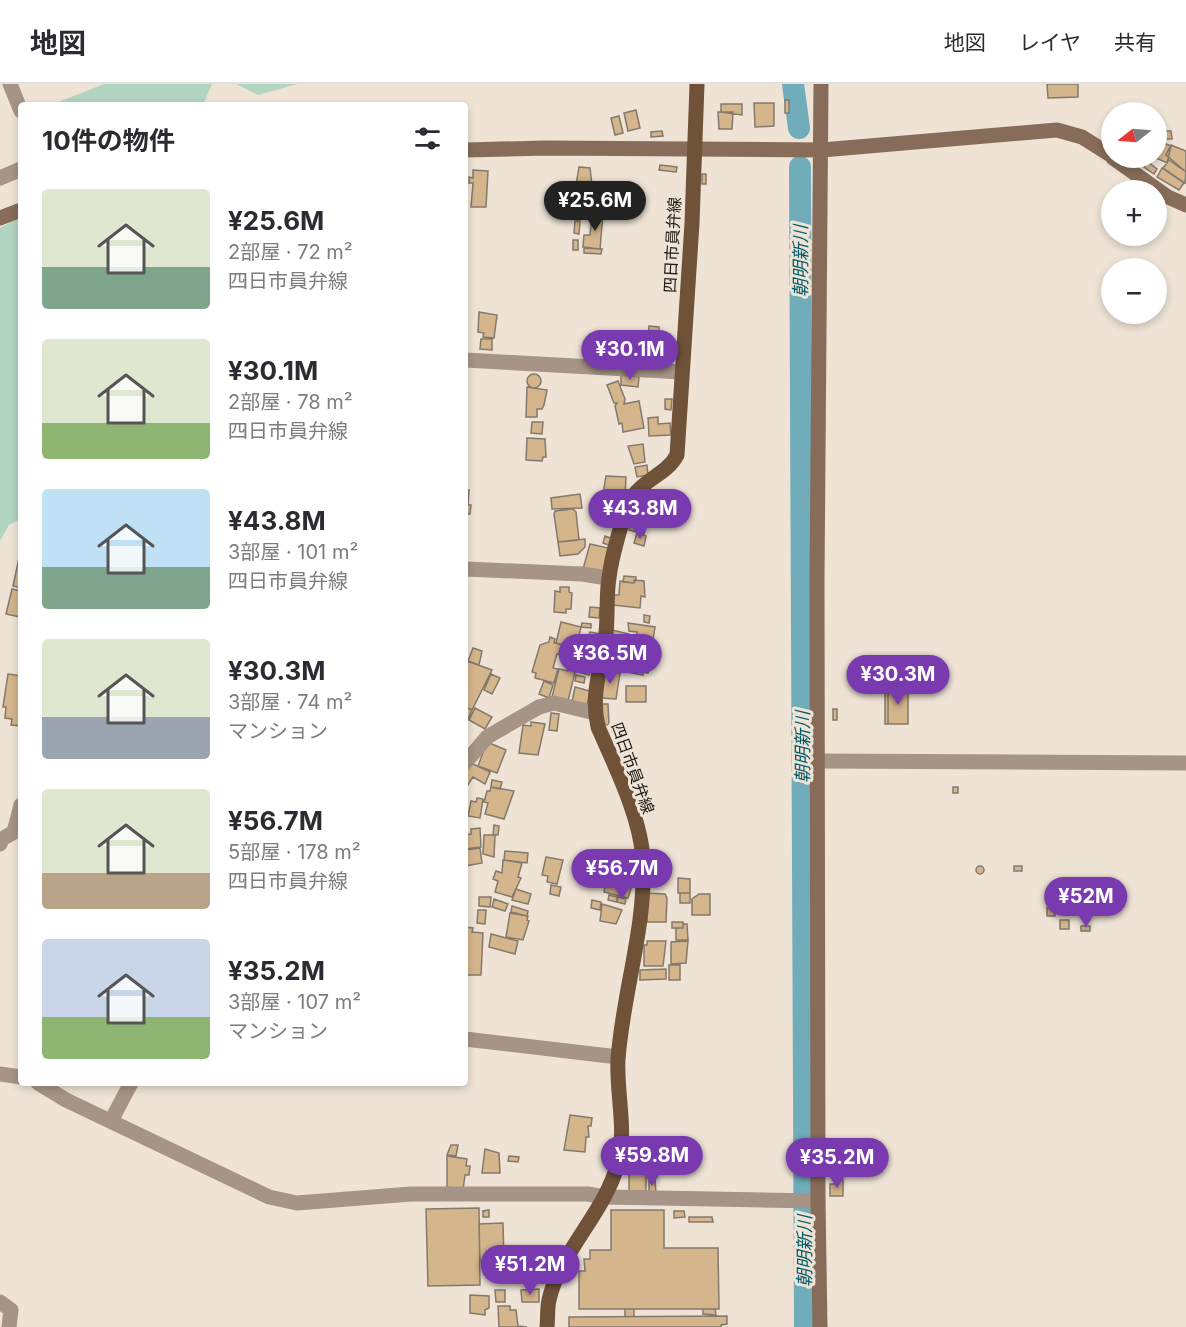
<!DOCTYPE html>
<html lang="ja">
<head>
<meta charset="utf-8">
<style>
	body { margin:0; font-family:Inter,"Noto Sans JP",sans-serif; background:#f7f7f7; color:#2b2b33; height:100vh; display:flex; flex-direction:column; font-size:22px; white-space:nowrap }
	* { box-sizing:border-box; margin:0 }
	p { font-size:20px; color:#7c7c81 }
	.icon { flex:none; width:33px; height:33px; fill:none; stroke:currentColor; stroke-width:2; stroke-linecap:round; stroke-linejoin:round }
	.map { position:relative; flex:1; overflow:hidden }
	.side { position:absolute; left:18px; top:18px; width:450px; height:984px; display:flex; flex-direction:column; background:#fff; border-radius:6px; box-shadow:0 3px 9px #0003 }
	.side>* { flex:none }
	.needle { width:39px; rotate:253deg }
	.tools { position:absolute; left:1101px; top:18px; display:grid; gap:12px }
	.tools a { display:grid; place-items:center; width:66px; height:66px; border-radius:50%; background:#fff; box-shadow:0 3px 9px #0003; font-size:30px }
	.price { position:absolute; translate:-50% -51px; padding:0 14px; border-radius:21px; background:#7a3aaf; color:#fff; font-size:20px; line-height:39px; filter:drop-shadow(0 2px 3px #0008) }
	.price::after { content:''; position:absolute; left:50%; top:36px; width:18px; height:14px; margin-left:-9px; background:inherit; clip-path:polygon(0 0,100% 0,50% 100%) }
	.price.active { background:#222; color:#fff }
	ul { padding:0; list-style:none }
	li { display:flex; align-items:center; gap:18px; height:150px; padding:0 24px }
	li span { display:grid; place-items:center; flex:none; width:168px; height:120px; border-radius:6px; color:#555 }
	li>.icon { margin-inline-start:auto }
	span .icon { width:72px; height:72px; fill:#fffc; stroke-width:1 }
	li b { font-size:26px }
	h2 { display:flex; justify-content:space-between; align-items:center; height:72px; padding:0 24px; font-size:26px }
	header { display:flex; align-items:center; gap:36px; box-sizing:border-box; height:84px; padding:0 30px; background:#fff; border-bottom:2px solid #e1e1e2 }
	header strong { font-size:28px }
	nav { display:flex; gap:33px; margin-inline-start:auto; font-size:21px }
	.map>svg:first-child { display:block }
	.green { fill:#b1d5c1 }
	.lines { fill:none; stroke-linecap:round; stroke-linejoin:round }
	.river { stroke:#70acba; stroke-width:22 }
	.building { fill:#d4b58c; stroke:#83796d; stroke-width:1.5 }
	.street { stroke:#a69486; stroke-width:15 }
	.secondary { stroke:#876d59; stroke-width:15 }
	.primary { stroke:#705239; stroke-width:15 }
	.labels { text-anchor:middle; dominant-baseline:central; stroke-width:6; stroke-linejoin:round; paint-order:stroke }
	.street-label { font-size:16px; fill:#1d1915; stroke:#eee3d5 }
	.water-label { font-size:18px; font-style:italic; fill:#025c6b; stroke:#eee3d5 }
</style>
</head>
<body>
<header>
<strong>地図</strong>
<nav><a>地図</a><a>レイヤ</a><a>共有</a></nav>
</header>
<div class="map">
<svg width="1186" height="1243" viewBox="0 0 1186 1243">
	<rect width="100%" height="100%" fill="#eee3d5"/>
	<path class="green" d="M104 0H212L203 21H51Z
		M236 0H297L258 11Z
		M21 133V435L9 441 0 457V144Z"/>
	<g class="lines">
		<path class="river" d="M793 0 799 44
			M800 83 805 1243"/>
	</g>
	<path class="building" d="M1047 0H1078V13L1048 14Z
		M785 16H789V29H785Z
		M754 19H774V42L755 43Z
		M721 20H742V31L721 28Z
		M636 26 640 44 628 47 624 29Z
		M718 28H733L732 45H719Z
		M619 32 623 49 615 51 611 34Z
		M662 47 663 52 651 53V48Z
		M1163 47H1171L1172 55H1164Z
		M1156 56 1171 62 1167 79 1156 74Z
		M1171 61 1186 67V88L1166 71Z
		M1169 76 1186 88 1185 99 1163 84Z
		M1148 78 1157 85 1154 90 1144 83Z
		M660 81 677 83 676 88 659 86Z
		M579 83 590 84 592 101H576Z
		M1162 84 1184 99 1179 106 1157 93Z
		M473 86 488 87 486 123H471L473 99H469V93L473 94Z
		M702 90H706V100H702Z
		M592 128 603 129 600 165 583 163 584 151H590Z
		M575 137H580L579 150 574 149Z
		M573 156H578V166H573Z
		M584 164 602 165 601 170 584 169Z
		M479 228 497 231 494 254 483 253 484 249 478 248Z
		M649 242 659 243V255L648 254Z
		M481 255H492V266L480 265Z
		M648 259 662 260 661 278 647 277Z
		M527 297a7 7 0 1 1 14 0a7 7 0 1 1-14 0Z
		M621 291 639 293 638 303 621 301Z
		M618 297 625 315 624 320 639 317 644 344 623 348 622 339 619 340 615 322 617 319H614L607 301Z
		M527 303 547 306 544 321 542 325H537V333H526Z
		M665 315H672L671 326 665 325Z
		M658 333V340L670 339 671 351 649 352 648 334Z
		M532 338H543L542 350 531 349Z
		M527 354 545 355 546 373H543L542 377 526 376Z
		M643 360 645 378 634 380 628 362Z
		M647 381 648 391 637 393 635 383Z
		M606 392 626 393 625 411 603 410Z
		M465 406H469L468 421H471L470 430H465V435Z
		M580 410 582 424 552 425 551 414Z
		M573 425 576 428 579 456 558 458 554 430 555 427Z
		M634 425 650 429 644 450 629 446Z
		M637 449 646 452 644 462 634 459Z
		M605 452 613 455 611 462 603 459Z
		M585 455V463L578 470 560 472 558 458Z
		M590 460 608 464 604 487 583 485Z
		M21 465V504L13 502Z
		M624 492 636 493V496L634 499 623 498Z
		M634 496 644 497 645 513 641 512 640 524 613 521 614 511H619L620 497 634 499Z
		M560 503H569V508L572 509 571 525H566V529L554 528 555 507 560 508Z
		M12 505 21 507 20 533 6 530Z
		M590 523 600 524 599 534 589 533Z
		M644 531 650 532 649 539 644 538Z
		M561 538 581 543 576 564 556 559Z
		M582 539 591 540V544L581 543Z
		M628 539 655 543 653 556 637 554V548L629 547Z
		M612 546 629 550 621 583 604 579Z
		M590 548 601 550 596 570 579 566 582 555 587 556Z
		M550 553 555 555 554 559 563 561 561 571 557 570 553 584 558 585 554 599 535 594 536 589 532 588 540 561 549 558Z
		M473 564 482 567 479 581 468 577Z
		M631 568 652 573 648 589 643 588V591L627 588Z
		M582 571 593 574 589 591 578 588Z
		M882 573H905V588L882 589Z
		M467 577 492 586 472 626 465 623Z
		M570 582 576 584 568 617 552 613 559 585 568 587Z
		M603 587 620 589 616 615 601 614Z
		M8 590 21 592V642L11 641 12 635 5 634 6 623H3Z
		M491 590 500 594 492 610 484 606Z
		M576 591 585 593 584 599 575 597Z
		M544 597 553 601 549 614 539 610Z
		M626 602H646V618H626Z
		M575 603 590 607 587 621 572 618Z
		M885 603H888V640H885Z
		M888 603H908V640H888Z
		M600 620H608L609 641H605Z
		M465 623 472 626 468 635 465 634Z
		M475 624 492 633 485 645 469 636Z
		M833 625H837V636H833Z
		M551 629 559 630 557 647 549 646Z
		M531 638 545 640 538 671 519 669 523 641 531 642Z
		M487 658 506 666 497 689 478 682Z
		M471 679 490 688 485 700 473 693 465 705V688Z
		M492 696 502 698 500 705 491 703Z
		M491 703 514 707 504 735 485 730 488 719 484 718 487 707H490Z
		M953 703H958V709H953Z
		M477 714 483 715 480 734 468 732 471 717 476 718Z
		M494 741 499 742 498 751H493Z
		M480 744 481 763 465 765V751L471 750V745Z
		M484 751H495L494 773 483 770Z
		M480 764 482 779 465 782V766Z
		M505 767 528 769 527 779 504 776Z
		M546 773 563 776 557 800 547 798 548 792 542 791Z
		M503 776 522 779 518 793 521 794 512 813 495 808 498 797 493 795 496 787 502 789Z
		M617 781 634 783 632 795H634L628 814 604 808 606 795 612 796Z
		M1014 782H1022V787H1014Z
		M976 786a4 4 0 1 1 8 0a4 4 0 1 1-8 0Z
		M607 786 611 787 610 795H605Z
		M678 794 690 795V809H678Z
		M551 801 561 803 559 812 550 810Z
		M516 805 531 810 528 820 512 816Z
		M646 809 665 810 667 814 666 838H647Z
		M680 809H690V819H680Z
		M699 810H710V831H692V815Z
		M609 811 617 813V818L608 816Z
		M479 813H491L490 823 479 822Z
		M618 813 626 815 625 820 617 818Z
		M494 815 508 820 505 827 492 823Z
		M592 816 601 818 600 826 591 824Z
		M602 820 622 826 616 840 600 837Z
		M512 822 528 827 527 832 511 828Z
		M1047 824H1054L1055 832H1047Z
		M478 826H486L485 840 477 839Z
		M510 829 528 832 527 836 529 837 523 856 506 853Z
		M1060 836H1069V845H1060Z
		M672 838H683V844H672Z
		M683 840H687L688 856H676V844H683Z
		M1081 842H1090V847H1081Z
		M465 843 473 844 472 848 483 849 481 891H465Z
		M491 850 518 857 515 870 489 863Z
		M647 857H666L663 882H644V861H647Z
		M688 857 686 879 671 880V858Z
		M669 881H680V896H669Z
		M666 885V895L640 896V886Z
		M570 1031 592 1034 591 1042H588L589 1053H586L585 1068 564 1066Z
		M451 1061H458L456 1072 447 1071Z
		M642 1062H653V1073H642Z
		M485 1065 499 1069 500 1089H482Z
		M447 1072 467 1075 466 1082H470L469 1091H465L463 1106 447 1103Z
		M509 1072 519 1073 518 1078 508 1077Z
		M629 1079H645V1084L650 1085V1093H646V1107H629Z
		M649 1096H655L656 1109H649Z
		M836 1096H843V1112H830V1100H836Z
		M479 1124 480 1201 428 1202 426 1125Z
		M489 1126V1133H483V1127Z
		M611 1126H664V1164H718L719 1225H579V1187H585L584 1175H590V1166H611Z
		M674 1127H684L685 1133 674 1134Z
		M689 1133H712L713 1138H689Z
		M503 1139 504 1177H480L479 1140Z
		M516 1176H525L526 1187H517Z
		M504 1187H508L509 1197H504Z
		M539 1205V1218H522L521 1206Z
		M495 1206H505V1218H496Z
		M470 1211 489 1212V1224L485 1226V1231L470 1229Z
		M498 1222H510V1226H516L518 1242 527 1243H499Z
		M625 1225H634V1233H625Z
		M703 1225H715L716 1231 703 1230Z
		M727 1232V1240L721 1241V1243H569V1233Z"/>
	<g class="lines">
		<path class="street" d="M10 0 21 27
			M0 94 21 85
			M465 276 682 288
			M465 485 582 490 608 494
			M818 677 1186 679
			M465 679 487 653 539 623 554 619 595 629
			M0 760 2 755 14 748 21 721
			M465 955 618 973
			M0 990 21 993
			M38 999 66 1016 269 1113 297 1119 411 1110H588L605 1113 818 1117
			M112 1035 131 999
			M0 1218 11 1226 9 1243"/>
		<path class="secondary" d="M465 66 545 64 822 66 1057 46 1082 53 1112 72
			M1113 74 1168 113 1186 121
			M0 134 21 126
			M820 1243 818 1117 817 495 821 0"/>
		<path class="primary" d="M547 1243C548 1234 547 1224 549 1216 560 1167 605 1129 618 1079 627 1046 616 1008 618 975 623 908 646 844 643 776 641 734 615 682 598 643 590 610 602 581 606 549 608 531 606 512 609 494 611 476 624 424 634 411 646 394 667 390 677 371L692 139 697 0"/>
	</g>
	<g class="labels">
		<g class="street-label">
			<text transform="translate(672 161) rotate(-87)">四日市員弁線</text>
			<text transform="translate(633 684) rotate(70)">四日市員弁線</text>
		</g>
		<g class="water-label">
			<text transform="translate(800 177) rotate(-90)">朝明新川</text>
			<text transform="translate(802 663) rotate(-90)">朝明新川</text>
			<text transform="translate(804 1167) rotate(-90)">朝明新川</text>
		</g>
	</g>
</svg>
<div class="tools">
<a><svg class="needle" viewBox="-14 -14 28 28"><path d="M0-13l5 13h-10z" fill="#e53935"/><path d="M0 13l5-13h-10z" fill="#7c7c81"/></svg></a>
<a>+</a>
<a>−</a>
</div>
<b class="price active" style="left:595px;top:148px">¥25.6M</b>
<b class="price" style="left:630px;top:297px">¥30.1M</b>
<b class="price" style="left:640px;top:456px">¥43.8M</b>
<b class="price" style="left:610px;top:601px">¥36.5M</b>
<b class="price" style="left:898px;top:622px">¥30.3M</b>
<b class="price" style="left:622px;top:816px">¥56.7M</b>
<b class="price" style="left:1086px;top:844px">¥52M</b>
<b class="price" style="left:652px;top:1103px">¥59.8M</b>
<b class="price" style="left:837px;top:1105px">¥35.2M</b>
<b class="price" style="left:530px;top:1212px">¥51.2M</b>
<section class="side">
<h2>10件の物件<svg class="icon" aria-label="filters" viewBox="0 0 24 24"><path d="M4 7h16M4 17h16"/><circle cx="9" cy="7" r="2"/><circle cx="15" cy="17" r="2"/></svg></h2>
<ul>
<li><span style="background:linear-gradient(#dfe7d0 65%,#7fa58c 0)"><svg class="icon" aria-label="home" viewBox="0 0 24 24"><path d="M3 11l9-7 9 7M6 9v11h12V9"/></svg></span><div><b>¥25.6M</b><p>2部屋 · 72 m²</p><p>四日市員弁線</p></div></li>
<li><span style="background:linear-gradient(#dfe7d0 70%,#8fb573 0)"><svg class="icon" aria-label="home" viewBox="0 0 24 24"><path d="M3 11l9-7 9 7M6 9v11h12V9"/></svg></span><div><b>¥30.1M</b><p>2部屋 · 78 m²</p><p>四日市員弁線</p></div></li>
<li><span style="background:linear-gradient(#bfe0f5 65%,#7fa58c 0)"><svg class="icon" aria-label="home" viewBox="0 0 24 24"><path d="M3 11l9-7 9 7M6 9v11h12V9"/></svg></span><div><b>¥43.8M</b><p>3部屋 · 101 m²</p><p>四日市員弁線</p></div></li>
<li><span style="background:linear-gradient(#dfe7d0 65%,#9aa5b1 0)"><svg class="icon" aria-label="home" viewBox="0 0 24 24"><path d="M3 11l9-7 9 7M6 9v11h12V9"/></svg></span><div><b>¥30.3M</b><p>3部屋 · 74 m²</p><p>マンション</p></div></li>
<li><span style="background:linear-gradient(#dfe7d0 70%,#b9a48a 0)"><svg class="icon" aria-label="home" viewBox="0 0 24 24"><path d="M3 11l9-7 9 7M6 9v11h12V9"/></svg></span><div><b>¥56.7M</b><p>5部屋 · 178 m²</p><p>四日市員弁線</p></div></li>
<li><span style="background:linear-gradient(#c9d6e8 65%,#8fb573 0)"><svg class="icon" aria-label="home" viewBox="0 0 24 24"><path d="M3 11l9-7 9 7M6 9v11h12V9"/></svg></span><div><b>¥35.2M</b><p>3部屋 · 107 m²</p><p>マンション</p></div></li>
</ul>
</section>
</div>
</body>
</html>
